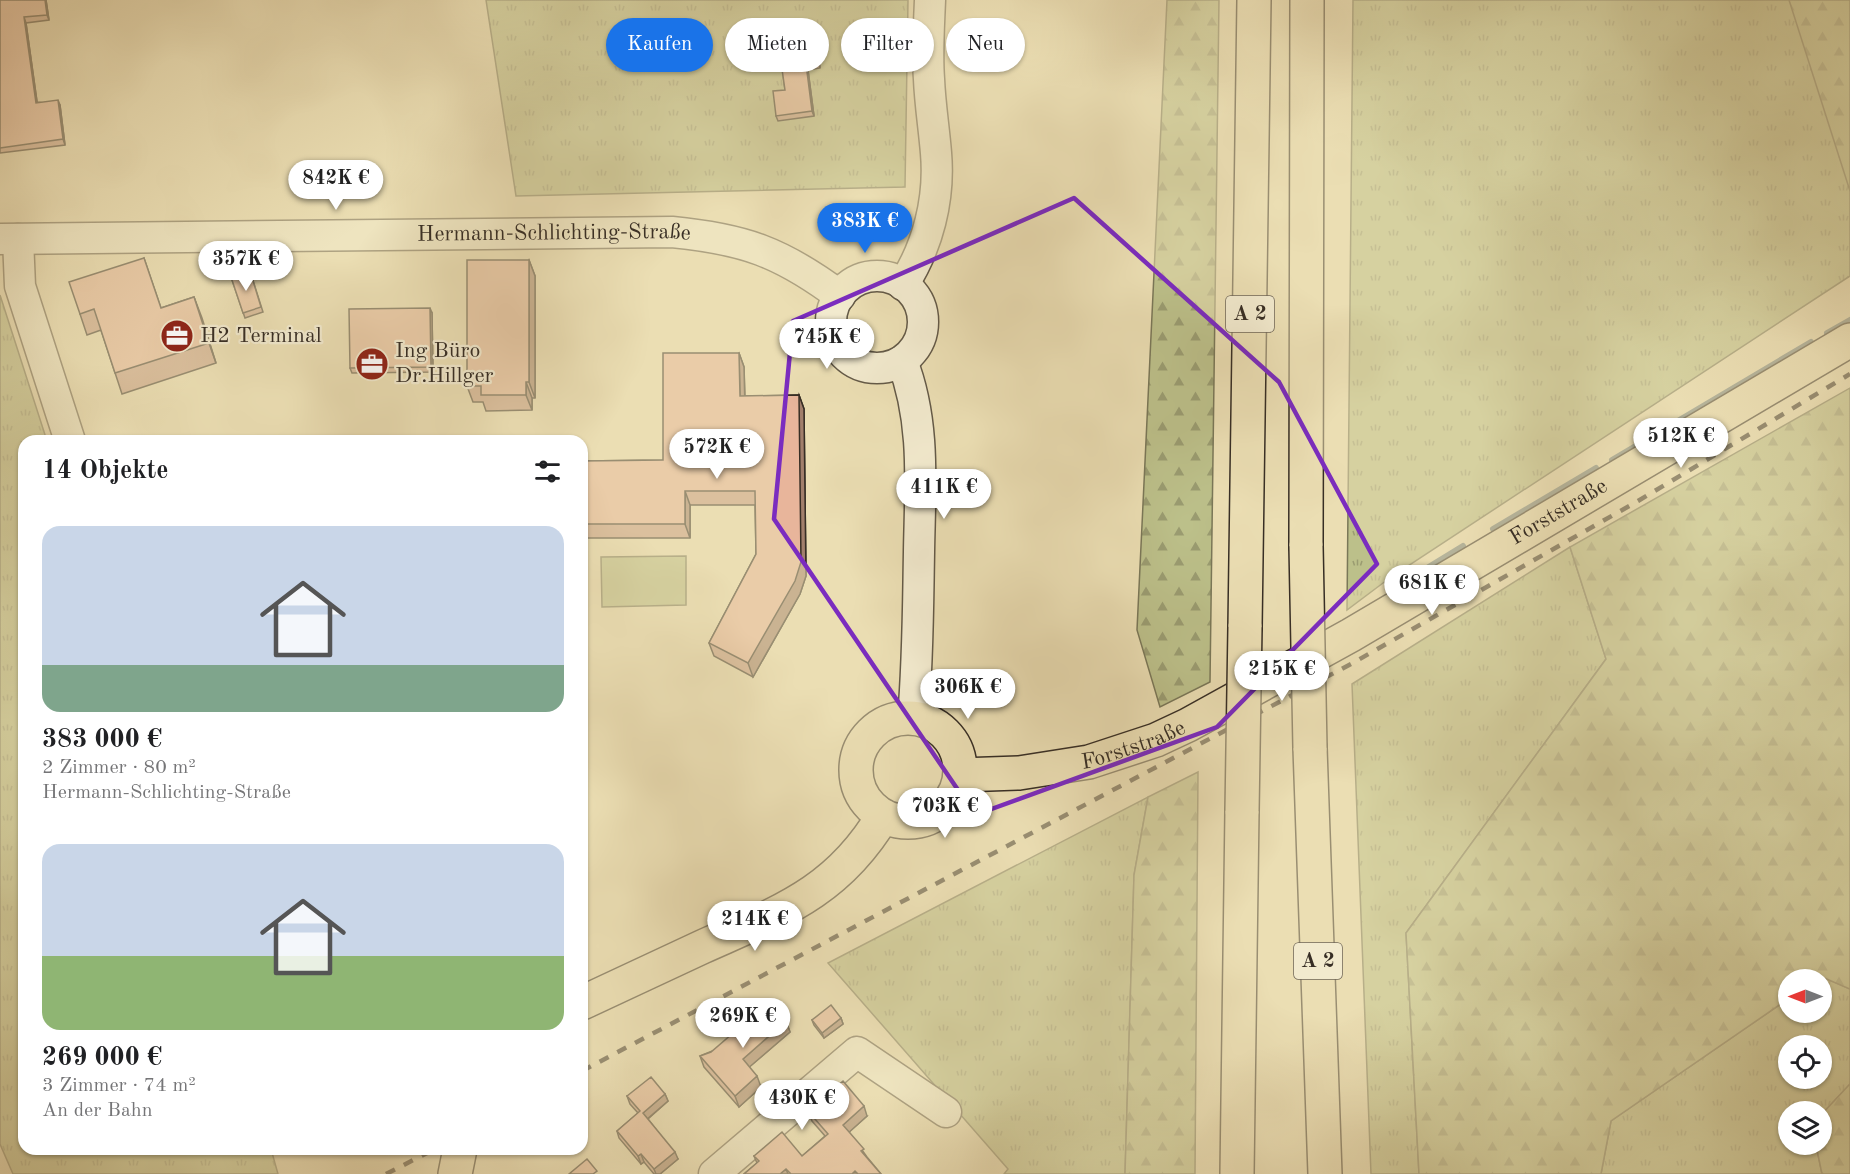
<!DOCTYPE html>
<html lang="de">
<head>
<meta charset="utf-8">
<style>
	body { margin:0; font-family:"Old Standard TT",serif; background:#f6f6f6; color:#202124; height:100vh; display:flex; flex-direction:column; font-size:22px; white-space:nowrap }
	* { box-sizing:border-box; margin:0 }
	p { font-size:20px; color:#757577 }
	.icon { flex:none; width:33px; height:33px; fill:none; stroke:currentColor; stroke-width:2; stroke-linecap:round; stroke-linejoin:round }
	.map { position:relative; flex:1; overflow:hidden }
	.sheet { position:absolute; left:18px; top:435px; width:570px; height:720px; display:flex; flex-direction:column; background:#fff; border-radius:18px; box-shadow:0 2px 4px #0004 }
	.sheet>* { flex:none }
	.guide { position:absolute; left:606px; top:18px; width:570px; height:54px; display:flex; gap:12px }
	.needle { width:39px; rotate:270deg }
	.buttons { position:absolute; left:1778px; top:969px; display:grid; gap:12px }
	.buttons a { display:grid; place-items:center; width:54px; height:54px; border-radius:50%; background:#fff; box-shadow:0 2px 4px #0004; font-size:30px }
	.price { position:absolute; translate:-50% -51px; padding:0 14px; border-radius:21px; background:#fff; color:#222; font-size:20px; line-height:39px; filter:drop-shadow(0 2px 3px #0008) }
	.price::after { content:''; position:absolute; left:50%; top:36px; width:18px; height:14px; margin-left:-9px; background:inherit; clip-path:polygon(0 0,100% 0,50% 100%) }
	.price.active { background:#1a73e8; color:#fff }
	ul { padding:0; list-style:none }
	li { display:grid; align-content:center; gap:12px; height:318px; padding:0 24px }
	li span { display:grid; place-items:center; height:186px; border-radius:18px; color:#555 }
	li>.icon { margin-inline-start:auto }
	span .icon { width:108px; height:108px; fill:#fffc; stroke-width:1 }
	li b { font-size:26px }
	h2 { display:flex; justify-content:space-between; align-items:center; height:72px; padding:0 24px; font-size:26px }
	.pill { padding:0 21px; border-radius:27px; background:#fff; box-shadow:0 2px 4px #0004; font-size:21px; line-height:54px }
	.pill.active { background:#1a73e8; color:#fff }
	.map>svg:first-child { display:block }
	.grass { fill:url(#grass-tufts); stroke:#7a7758; stroke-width:1.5; fill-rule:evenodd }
	.forest { fill:url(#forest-firs); stroke:#7a7758; stroke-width:1.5 }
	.park { fill:#bcc08a; stroke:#7a7758; stroke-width:1.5 }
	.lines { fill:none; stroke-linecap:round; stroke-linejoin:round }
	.stream { stroke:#75817e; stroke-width:6 }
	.minor-casing { stroke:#645a48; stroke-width:33 }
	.major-casing { stroke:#372e25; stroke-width:36 }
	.highway-casing { stroke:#372e25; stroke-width:36 }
	.minor { stroke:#f2eace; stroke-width:30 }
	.major { stroke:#ebdeb3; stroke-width:33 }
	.highway { stroke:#ebdeb3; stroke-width:33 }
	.rail { stroke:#372e25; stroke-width:4.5; stroke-dasharray:10 10; stroke-linecap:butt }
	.highway-bridge-casing { stroke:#372e25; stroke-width:36; stroke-linecap:butt }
	.highway-bridge { stroke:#ebdeb3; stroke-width:33 }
	.wall { fill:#c89c85; stroke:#372e25; stroke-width:1.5 }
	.shaded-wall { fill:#a27f6c; stroke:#372e25; stroke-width:1.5 }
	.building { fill:#e8b59b; stroke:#372e25; stroke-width:1.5 }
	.marked { fill:none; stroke:#7b2cbf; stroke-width:4.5; stroke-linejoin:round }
	.labels { text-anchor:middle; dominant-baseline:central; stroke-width:4.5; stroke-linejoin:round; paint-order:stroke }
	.shield { fill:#f2eace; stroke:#6f6658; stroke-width:1.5 }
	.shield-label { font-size:21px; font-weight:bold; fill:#372e25 }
	.street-label { font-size:22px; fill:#372e25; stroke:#f2eace }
	.poi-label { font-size:22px; fill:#372e25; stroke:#f2eace; text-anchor:start }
</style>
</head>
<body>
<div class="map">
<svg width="1850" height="1174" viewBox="0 0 1850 1174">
	<defs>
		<pattern id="grass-tufts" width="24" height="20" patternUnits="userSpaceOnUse" patternTransform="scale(1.5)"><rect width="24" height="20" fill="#bcc08a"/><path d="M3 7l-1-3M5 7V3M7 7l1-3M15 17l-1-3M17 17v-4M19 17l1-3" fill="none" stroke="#9a9c71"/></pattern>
		<pattern id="forest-firs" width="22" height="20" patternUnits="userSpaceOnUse" patternTransform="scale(1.5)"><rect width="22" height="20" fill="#bcc08a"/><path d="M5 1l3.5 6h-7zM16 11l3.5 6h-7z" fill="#9a9c71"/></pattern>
	</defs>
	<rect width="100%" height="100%" fill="#ebdeb3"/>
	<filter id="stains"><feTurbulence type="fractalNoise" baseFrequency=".00333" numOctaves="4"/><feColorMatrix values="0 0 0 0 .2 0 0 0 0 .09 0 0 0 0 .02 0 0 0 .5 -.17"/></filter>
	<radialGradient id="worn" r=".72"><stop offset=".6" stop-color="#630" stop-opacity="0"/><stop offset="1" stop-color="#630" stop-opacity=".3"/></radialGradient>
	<path class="grass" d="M486 0H908L905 187 516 196Z
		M1353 0H1850V276L1391 577 1347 610Z
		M0 295 47 441H24V1149H271L278 1174H13L0 1144Z
		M1570 547 1606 659 1406 933 1419 1174H1371L1352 684Z
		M1148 797 1134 875 1125 1174H1004L1008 1169 828 963Z
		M1820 976 1850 989V1084L1821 1115V1112H1788V1144L1816 1145 1822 1174H1601L1611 1121 1788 999V1012H1821V980L1816 979ZM1788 1046H1821V1078H1788Z"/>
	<path class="forest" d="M1167 0H1219L1210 682 1160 707 1137 630Z
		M1789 0H1850V191Z
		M1850 388V989L1820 976 1816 979 1788 980V999L1611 1121 1601 1174H1419L1406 933 1606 659 1570 547Z
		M1198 772 1195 1174H1125L1134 875 1148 797Z
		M1850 1084V1174H1822L1816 1145 1821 1144V1115Z"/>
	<path class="park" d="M686 556V605L602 607 601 557Z"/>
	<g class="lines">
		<path class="stream" d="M1827 333 1850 320
			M1612 460 1811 342
			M1493 529 1596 468
			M1396 587 1463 546"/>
		<g class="minor-casing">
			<g id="minor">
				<path id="s1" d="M0 239 672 232C744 239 781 252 840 296"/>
				<path d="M18 239 20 286 70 441"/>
				<circle cx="877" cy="322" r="46"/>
				<path d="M903 285C928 246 940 199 936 153 934 128 930 104 929 79 927 53 929 26 930 0"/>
				<path d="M902 361C926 422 920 487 919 552 918 607 918 662 913 718"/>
				<path d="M714 1174 857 1052 946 1112"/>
			</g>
		</g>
		<g class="major-casing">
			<g id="major">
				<circle cx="908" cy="770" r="52"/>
				<path id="s2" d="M960 775 1019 773 1089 762 1156 740 1188 725 1351 635 1850 340"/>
				<path d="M582 1003C622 984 662 966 702 947 780 912 837 893 883 816"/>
				<path d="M455 1174 460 1149"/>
			</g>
		</g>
		<g class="highway-casing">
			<path id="highway" d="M1306 546 1307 0
				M1245 627 1254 0
				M1310 748 1325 1174
				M1237 1174 1242 811"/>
		</g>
		<use href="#minor" class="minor"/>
		<use href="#major" class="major"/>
		<use href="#highway" class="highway"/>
		<path class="rail" d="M582 1071 1351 664 1638 501 1850 374
			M386 1174 435 1149"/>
		<g class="highway-bridge-casing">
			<path id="highway-bridge" d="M1306 546 1310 748
				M1242 811 1245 627"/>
		</g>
		<use href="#highway-bridge" class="highway-bridge"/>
	</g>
	<path class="wall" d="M0 0H46L49 20 26 23 37 102 60 105 65 145 0 153Z
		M797 38 798 48 818 51 820 68 808 70 814 116 778 121 776 116 785 90 781 60 767 62 765 57Z
		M144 258 161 308 194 297 216 363 122 394 101 330 87 335 80 314Z
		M529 260 535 276V398H532V410L486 411 483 402H473L467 386Z
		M250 271 263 312 245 318 231 277Z
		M432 313 433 372 352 373 350 368Z
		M739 353 744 367 745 396 799 395 804 409 806 576 800 594 753 677 714 656 709 643 756 554 755 505H690V538H582V461L663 460Z
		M841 1018 843 1024 824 1038 814 1025 812 1020Z
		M786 1021 790 1032 749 1067 761 1087 739 1107 704 1067 700 1056Z
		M665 1094 668 1101 648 1119 678 1159 660 1174H654L644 1162 641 1164 619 1138 617 1131 638 1113 630 1104 627 1096Z
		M808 1111 867 1116 849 1132 867 1157 881 1174H744L757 1163 754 1156H802L825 1136 812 1121Z"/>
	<path class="shaded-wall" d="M45 0H46L49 20 47 15Z
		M24 17 26 23 38 108 36 103Z
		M816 45 818 51 820 68 819 63Z
		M806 64 808 70 814 116 812 111Z
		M58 100 60 105 65 145 63 139Z
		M529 260 535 276V398L529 382Z
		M194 297 202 318 216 363 209 343Z
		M430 308 432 313 433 372 431 367Z
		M739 353 744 367 745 410 740 396Z
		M526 382 532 398V410L526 395Z
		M799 395 804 409 806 576 800 594 753 677 748 663Z
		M685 491 690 505V538L685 524Z
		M841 1018 843 1024 824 1038 822 1033Z
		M786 1021 790 1032 746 1070 743 1059Z
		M757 1076 761 1087 739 1107 735 1096Z
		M665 1094 668 1101 646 1120 643 1113Z
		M864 1106 867 1116 846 1135 843 1125Z
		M675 1152 678 1159 660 1174H656L654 1169Z
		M641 1154 644 1162 641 1164 638 1156Z
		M786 1169 788 1174H780Z"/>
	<path class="building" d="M0 0H45L47 15 24 17 36 103 58 100 63 139 0 148Z
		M795 33 797 48 816 45 819 63 806 64 812 111 776 116 773 91 785 90 780 55 765 57 762 38Z
		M144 258 161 308 194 297 209 343 115 373 94 309 80 314 69 282Z
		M467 260H529V382H526V395H481V386H467Z
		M250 271 261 307 243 313 231 277Z
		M430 308 431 367 350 368 349 309Z
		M663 353H739L740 396 799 395 801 562 795 581 748 663 709 643 756 554 755 491H685V524H582V461L663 460Z
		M769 1002 786 1021 743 1059 757 1076 735 1096 700 1056 711 1052Z
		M831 1005 841 1018 822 1033 812 1020Z
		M651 1077 665 1094 643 1113 675 1152 654 1169 641 1154 638 1156 617 1131 640 1111 627 1096Z
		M843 1081 864 1106 843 1125 864 1149 861 1151 881 1174H858L855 1171 852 1174H791L786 1169 780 1174H744L759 1161 754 1156 782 1132 802 1156 828 1134 808 1111Z
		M587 1159 597 1171 593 1174H569Z"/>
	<path d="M0 0H1850V1174H0ZM1074 198 1279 382 1377 564 1217 727 975 815 774 519 793 321Z" fill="#ebdeb3" fill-opacity=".55" fill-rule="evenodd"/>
	<path class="marked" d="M1074 198 1279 382 1377 564 1217 727 975 815 774 519 793 321Z"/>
	<defs>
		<g id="office-disc" transform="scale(1.725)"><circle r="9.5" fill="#8f2418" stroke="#f2eace"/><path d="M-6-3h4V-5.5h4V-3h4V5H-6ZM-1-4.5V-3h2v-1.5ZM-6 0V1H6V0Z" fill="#fff"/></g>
	</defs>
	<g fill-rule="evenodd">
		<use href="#office-disc" x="177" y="336"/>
		<use href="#office-disc" x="372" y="364"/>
	</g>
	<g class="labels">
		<g class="shield">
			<rect x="1226" y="296" width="48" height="36" rx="4.5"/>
			<rect x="1294" y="943" width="48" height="36" rx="4.5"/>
		</g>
		<g class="shield-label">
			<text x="1250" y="314">A 2</text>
			<text x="1318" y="961">A 2</text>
		</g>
		<g class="street-label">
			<text stroke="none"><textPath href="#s1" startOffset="554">Hermann-Schlichting-Straße</textPath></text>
			<text stroke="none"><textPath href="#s2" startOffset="663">Forststraße</textPath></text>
			<text stroke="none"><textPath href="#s2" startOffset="177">Forststraße</textPath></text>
		</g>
		<g class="poi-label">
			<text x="200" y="336">H2 Terminal</text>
			<text x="395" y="351">Ing Büro<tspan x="395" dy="25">Dr.Hillger</tspan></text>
		</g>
	</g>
	<rect width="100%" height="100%" filter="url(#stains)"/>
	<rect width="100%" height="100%" fill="url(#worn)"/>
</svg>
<div class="buttons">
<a><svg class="needle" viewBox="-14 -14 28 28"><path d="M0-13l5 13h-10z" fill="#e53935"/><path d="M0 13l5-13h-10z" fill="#757577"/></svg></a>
<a><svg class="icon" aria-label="locate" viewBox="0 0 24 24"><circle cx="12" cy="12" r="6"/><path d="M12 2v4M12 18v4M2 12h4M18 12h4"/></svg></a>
<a><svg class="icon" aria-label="layers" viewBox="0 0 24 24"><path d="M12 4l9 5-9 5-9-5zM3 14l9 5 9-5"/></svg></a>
</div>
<b class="price" style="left:336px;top:211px">842K €</b>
<b class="price active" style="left:865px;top:254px">383K €</b>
<b class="price" style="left:246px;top:292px">357K €</b>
<b class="price" style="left:827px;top:370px">745K €</b>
<b class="price" style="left:1681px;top:469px">512K €</b>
<b class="price" style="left:717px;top:480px">572K €</b>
<b class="price" style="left:944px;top:520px">411K €</b>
<b class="price" style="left:1432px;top:616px">681K €</b>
<b class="price" style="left:1282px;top:702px">215K €</b>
<b class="price" style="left:968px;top:720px">306K €</b>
<b class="price" style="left:945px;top:839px">703K €</b>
<b class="price" style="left:755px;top:952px">214K €</b>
<b class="price" style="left:743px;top:1049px">269K €</b>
<b class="price" style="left:802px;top:1131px">430K €</b>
<div class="guide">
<a class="pill active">Kaufen</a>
<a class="pill">Mieten</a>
<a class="pill">Filter</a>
<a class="pill">Neu</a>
</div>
<section class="sheet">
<h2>14 Objekte<svg class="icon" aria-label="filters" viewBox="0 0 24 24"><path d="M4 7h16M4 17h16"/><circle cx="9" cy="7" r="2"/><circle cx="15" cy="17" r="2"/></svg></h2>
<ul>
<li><span style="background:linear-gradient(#c9d6e8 75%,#7fa58c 0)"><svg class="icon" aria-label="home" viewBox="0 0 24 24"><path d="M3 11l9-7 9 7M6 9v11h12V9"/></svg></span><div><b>383 000 €</b><p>2 Zimmer · 80 m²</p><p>Hermann-Schlichting-Straße</p></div></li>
<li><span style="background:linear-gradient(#c9d6e8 60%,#8fb573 0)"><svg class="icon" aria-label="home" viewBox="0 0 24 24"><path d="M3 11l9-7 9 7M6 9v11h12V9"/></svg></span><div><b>269 000 €</b><p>3 Zimmer · 74 m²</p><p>An der Bahn</p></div></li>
</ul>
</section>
</div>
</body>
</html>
